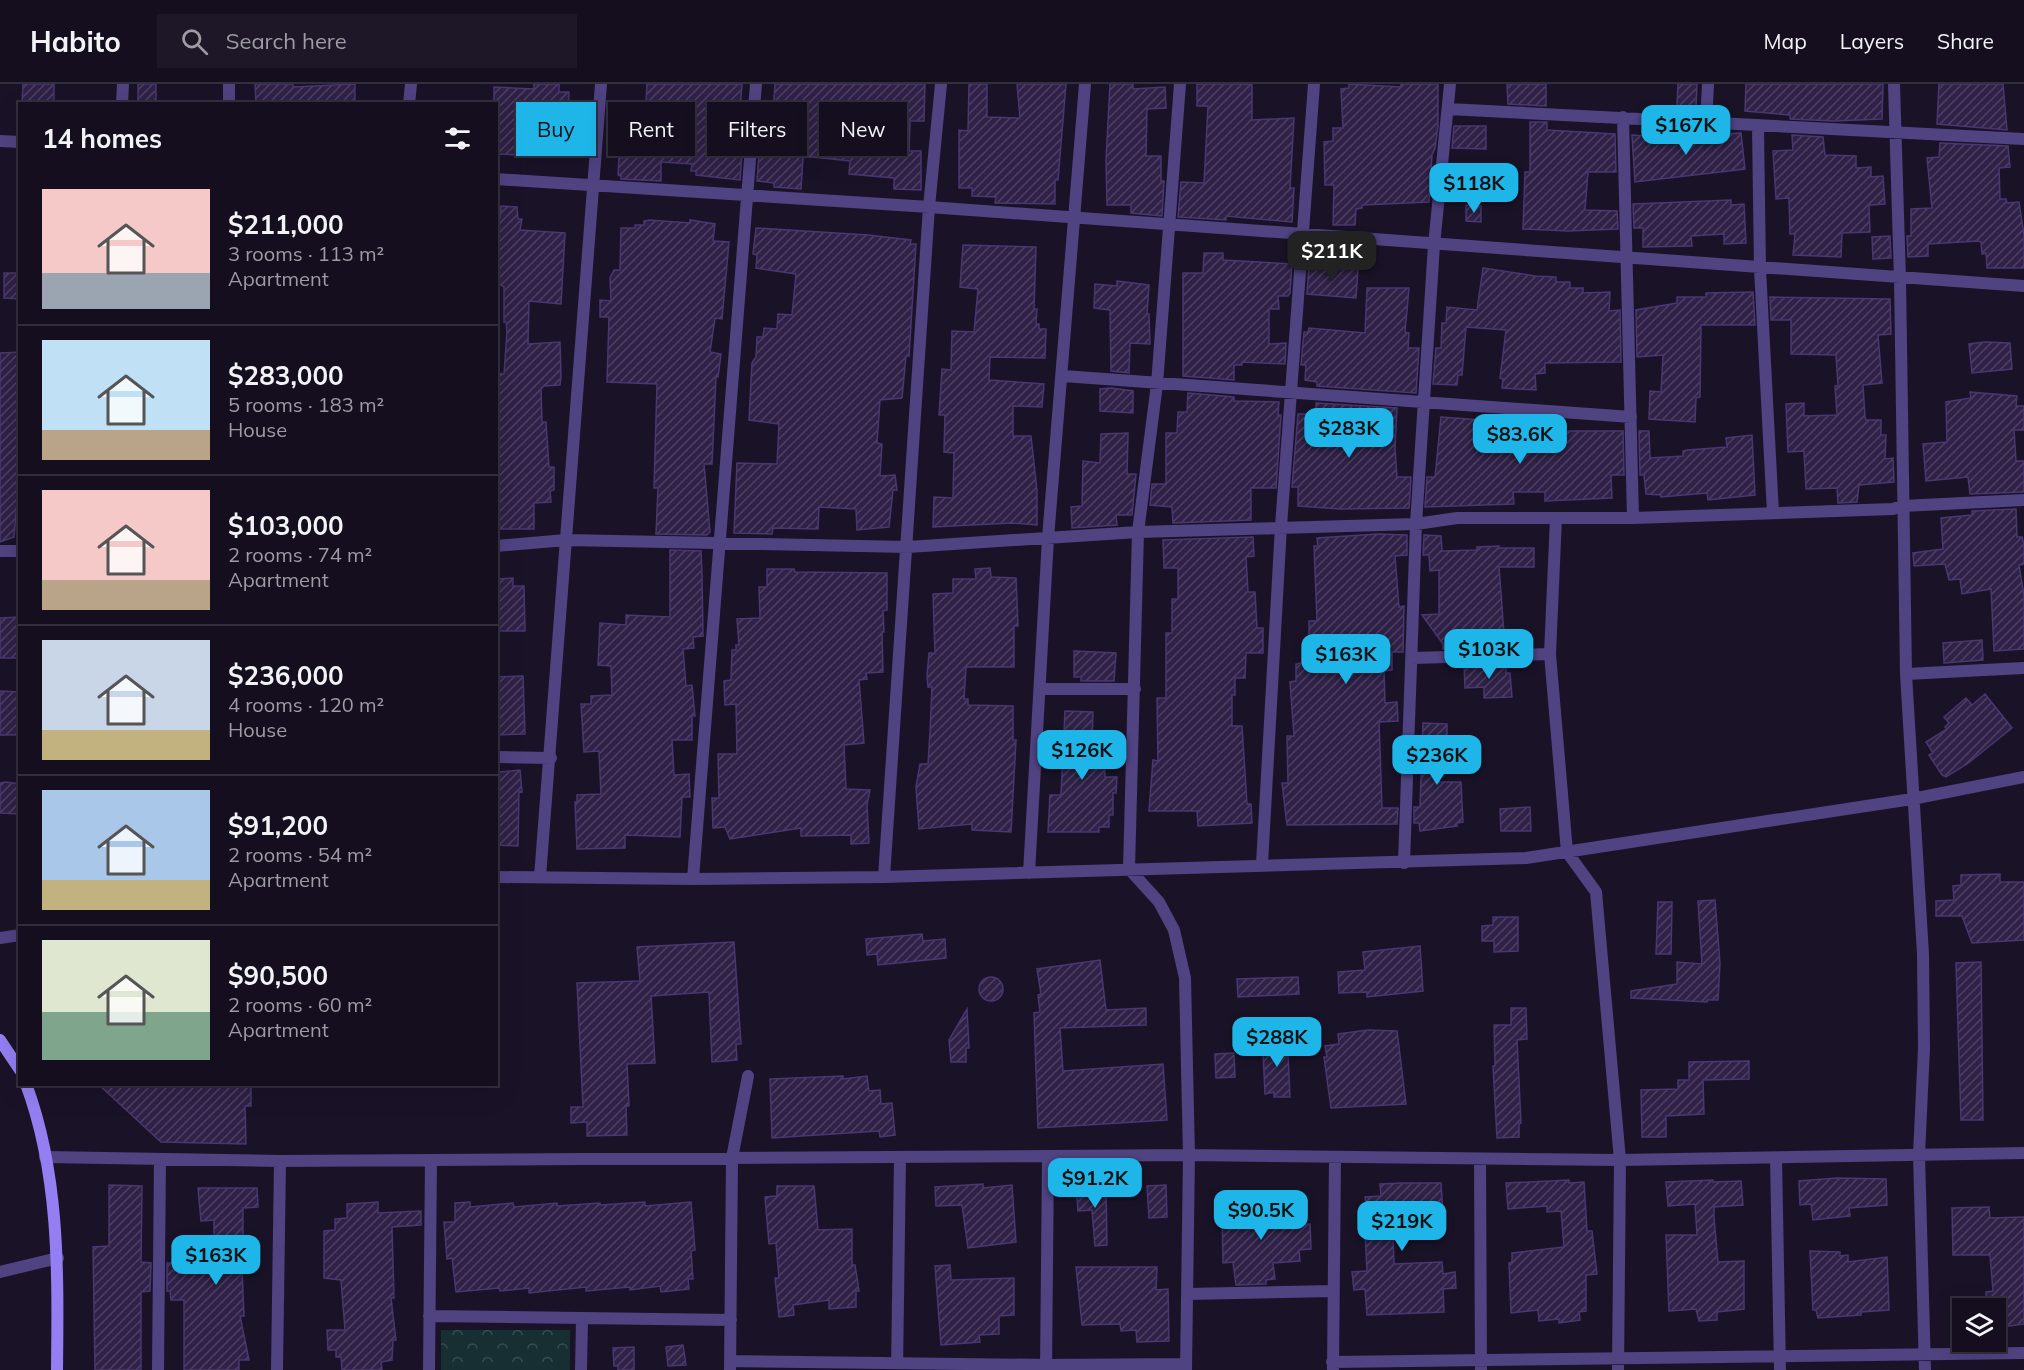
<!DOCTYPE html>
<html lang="en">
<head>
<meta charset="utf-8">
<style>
	body { margin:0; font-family:Mulish,sans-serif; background:#1d1727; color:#f1f3f6; height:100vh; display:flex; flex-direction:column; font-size:22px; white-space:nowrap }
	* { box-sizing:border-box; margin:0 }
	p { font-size:20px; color:#9d9ca4 }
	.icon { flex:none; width:33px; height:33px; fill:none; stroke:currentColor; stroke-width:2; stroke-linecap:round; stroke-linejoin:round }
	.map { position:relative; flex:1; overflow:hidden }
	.details { position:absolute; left:18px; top:18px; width:480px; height:984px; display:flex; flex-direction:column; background:#140e1e; border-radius:0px; box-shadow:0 6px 24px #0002,0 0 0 2px #332e3c }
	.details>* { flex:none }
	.banner { position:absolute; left:516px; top:18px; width:570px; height:54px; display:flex; gap:12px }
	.buttons { position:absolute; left:1952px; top:1214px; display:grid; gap:12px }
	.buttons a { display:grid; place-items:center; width:54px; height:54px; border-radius:0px; background:#140e1e; box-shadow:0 6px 24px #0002,0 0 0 2px #332e3c; font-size:30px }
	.price { position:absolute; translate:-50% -51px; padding:0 14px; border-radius:12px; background:#1eb5e8; color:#111; font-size:20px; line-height:39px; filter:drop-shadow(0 2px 3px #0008) }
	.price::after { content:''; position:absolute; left:50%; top:36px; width:18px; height:14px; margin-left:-9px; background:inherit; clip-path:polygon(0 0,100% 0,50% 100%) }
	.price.current { background:#222; color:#fff }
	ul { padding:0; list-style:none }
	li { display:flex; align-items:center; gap:18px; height:150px; padding:0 24px }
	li+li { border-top:2px solid #332e3c }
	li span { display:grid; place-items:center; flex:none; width:168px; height:120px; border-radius:0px; color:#555 }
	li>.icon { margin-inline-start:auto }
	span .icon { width:72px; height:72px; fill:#fffc; stroke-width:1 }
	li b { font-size:26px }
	h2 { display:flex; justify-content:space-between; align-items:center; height:72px; padding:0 24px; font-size:26px }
	.chip { padding:0 21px; border-radius:0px; background:#140e1e; box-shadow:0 6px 24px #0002,0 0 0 2px #332e3c; font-size:21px; line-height:54px }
	.chip.current { background:#1eb5e8; color:#111 }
	header { display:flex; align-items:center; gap:36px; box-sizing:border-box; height:84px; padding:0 30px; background:#140e1e; border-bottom:2px solid #332e3c }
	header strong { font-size:28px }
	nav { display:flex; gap:33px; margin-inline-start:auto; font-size:21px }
	.search { width:420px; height:54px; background:#1d1727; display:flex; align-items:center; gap:15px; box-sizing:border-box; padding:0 21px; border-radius:0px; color:#9d9ca4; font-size:22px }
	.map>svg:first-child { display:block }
	.park { fill:url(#park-crowns) }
	.building { fill:url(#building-hatch); stroke:#4a3671; stroke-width:1.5 }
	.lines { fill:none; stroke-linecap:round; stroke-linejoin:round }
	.street { stroke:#4f4382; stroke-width:12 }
	.secondary { stroke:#937ff2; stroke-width:12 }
</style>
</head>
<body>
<header>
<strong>Habito</strong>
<div class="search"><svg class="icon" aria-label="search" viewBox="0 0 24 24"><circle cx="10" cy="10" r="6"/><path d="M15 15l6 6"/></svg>Search here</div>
<nav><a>Map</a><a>Layers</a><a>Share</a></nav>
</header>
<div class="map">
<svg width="2024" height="1286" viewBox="0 0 2024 1286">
	<defs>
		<pattern id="park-crowns" width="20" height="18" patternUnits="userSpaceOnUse" patternTransform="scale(1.5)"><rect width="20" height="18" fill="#172f32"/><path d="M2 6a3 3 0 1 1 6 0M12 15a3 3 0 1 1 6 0" fill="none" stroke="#394d51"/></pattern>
		<pattern id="building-hatch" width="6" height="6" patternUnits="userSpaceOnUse" patternTransform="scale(1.5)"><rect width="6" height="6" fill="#2f2147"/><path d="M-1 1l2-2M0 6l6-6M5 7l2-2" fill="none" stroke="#4d4162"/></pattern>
	</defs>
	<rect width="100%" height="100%" fill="#1a1328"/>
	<path class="park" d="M441 1246H570V1286H441Z"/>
	<path class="building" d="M23 0H54V18L22 20Z
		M138 0H156V19L138 18Z
		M255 0H293V3L355 0V20H256Z
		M534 0H559V8H569L567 73 496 70V20H494V3L534 5Z
		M647 0H742L738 55H743L740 96 696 91V87H691L692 80 661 78V97L621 95V92L618 91 619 74H622V70L643 71Z
		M775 0H925L924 37H910L909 67H921V106L894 105V94L849 90 850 77 813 73H803L801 105 774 103V99L757 97 760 57H771Z
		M969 0H987V33L1020 34 1017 0H1066L1058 96H1055V120L995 119 996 113 972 112V104H959V46L968 47Z
		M1110 0H1133V5L1165 3 1166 24 1147 25 1146 72H1161V97H1164L1162 132 1131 129V121H1107L1106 76Z
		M1197 0H1252V36L1294 34 1290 104H1294L1292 138 1226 132V136L1178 133 1181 98 1204 99 1208 22H1197Z
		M1349 0 1401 3V0H1438V42L1435 64 1432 71 1429 118 1362 121V124L1356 125 1355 141H1333L1334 101H1325L1324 58 1333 57V44H1343L1341 5 1349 4Z
		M1507 0H1546V22L1508 20Z
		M1678 0H1697L1696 24 1677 22Z
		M1746 0H1883L1882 35 1834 37 1790 35V31L1745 27Z
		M1939 0H2003L2007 46 1937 40Z
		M1530 38H1547V46L1615 50 1616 88H1588L1585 126 1617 127 1618 145 1568 147 1523 145 1525 88H1530Z
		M1454 42H1486V65L1452 64Z
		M1741 49 1745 85 1635 98 1632 51 1649 52V55L1687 52 1706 55V51Z
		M1792 51 1823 53 1825 71 1856 72V84L1871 83V93L1883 92 1885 120 1870 121 1869 123 1870 148 1842 149 1841 173 1793 171 1795 150H1790L1789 114 1776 115 1773 67 1793 66Z
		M1940 59 2008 62 2010 83 1999 84 2000 115H2006L2007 119 2019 118 2024 151V184H1987L1986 169 1982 170 1981 158 1978 157 1928 160V172L1908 173 1907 152H1911V125L1932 124 1927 74 1939 73Z
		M1731 116V121L1744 120 1746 159 1724 160V150L1691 152 1692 162 1643 163V144H1634L1633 120Z
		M1466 121 1481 122V138L1466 137Z
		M501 122 517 123 518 135H522L520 146 565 149 561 220 529 217 528 260 560 258 561 293 560 301 544 302 541 305 542 338H546L549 383H554V406L550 407 551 418 534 419V445H496V289L504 290 507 248 506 238H504V203L496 198V134H500Z
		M649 136 690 139V136L715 140 713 157 729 158 722 235 715 234 710 268 721 270 718 293H716L712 380H704L710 448 707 451 656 450 658 404H654L657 300 607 298 609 233H600V216L611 217 610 194 614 186H620L621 144H635V141H644V137Z
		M756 144 868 151 911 156 910 160H916L909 272H906L902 314 880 316 877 359 882 360 880 392 895 391 897 406H893L889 443 857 446 856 425 819 423 818 445 773 444 772 450 734 449 737 379 777 380 779 340 749 336 752 279 756 273 757 253H763L764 244 777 245 778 230 792 231 796 190 756 184 757 171 753 170Z
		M1890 152 1891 174 1873 175 1872 153Z
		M963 161 1036 163 1034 225H1037L1036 240H1039V245H1046L1045 274 990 273 989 296 1044 300 1042 323 1013 322V352H1031L1037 407V441L1012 439 933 443 934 413 953 414 954 369 944 368 945 331H939L942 285 951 286 952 247 974 248 978 205 960 203Z
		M1204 169H1223V176L1292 180 1290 209 1288 212H1278L1279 225H1269V260L1286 259 1285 280 1242 278V281H1234V296L1183 292V189H1203Z
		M1309 181 1358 185 1356 214 1307 210Z
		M1483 184 1535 192 1556 193V198H1570V204H1583V209L1610 208 1609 227 1620 226 1621 278 1545 279V289L1535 290 1536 306 1502 304 1503 295 1500 294 1506 246 1466 243 1462 291H1458L1457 301 1433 300 1436 264H1441L1442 239H1446L1447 223 1477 226Z
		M4 189H20V215L4 214Z
		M1117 197 1149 201 1147 230H1149L1150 260 1130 259 1129 289 1111 287 1110 226 1094 224 1095 200 1117 202Z
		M1367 204H1409L1405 248 1409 249 1408 264H1419L1416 309 1317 302V298L1305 296 1306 281H1301L1304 248H1308L1309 244 1365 249Z
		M1753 208 1755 241H1701L1700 313 1696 314 1695 338 1649 335 1650 307 1661 308 1663 271 1637 273 1636 226 1677 219V213H1706V209Z
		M1770 213 1890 215 1891 250 1878 251 1882 299 1863 301 1865 333 1866 336H1881V351H1886L1885 375 1893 374 1894 398 1859 401 1857 418 1838 419 1837 404 1806 405 1804 367 1788 368 1786 320 1804 319V332L1837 331 1835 302H1838L1836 271 1791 270V236H1771Z
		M1985 258 2010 259 2012 285 1972 289 1969 260Z
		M20 268V384L14 453 0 458V269Z
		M1111 304 1133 307V329L1100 327V305Z
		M1970 308 2017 312 2016 322H2024V346H2014L2016 377H2024V408L1970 410 1968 393 1926 397 1923 360 1947 358 1946 318 1971 314Z
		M1188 309 1234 313V317L1279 318 1278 331H1281L1276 404H1251V436L1173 439 1172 423 1150 421 1152 400H1166V349H1177L1178 328H1187Z
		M1316 319 1397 324 1395 365 1397 393H1411L1409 424 1340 425 1298 422V403H1292L1298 330H1316Z
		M1441 333 1495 337 1494 346 1509 347V355L1566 356V347H1623L1624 391H1611L1612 414 1545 417V408H1513L1514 420 1425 423 1427 393H1435Z
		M1639 347H1649L1650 374 1683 372V367L1687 366 1727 363 1726 354 1752 351 1755 411 1708 416 1707 409 1661 413V411L1646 410 1644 391H1640Z
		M1128 349 1127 390H1136L1132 431H1116L1117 441 1072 444 1071 423 1082 422 1083 377 1100 379 1101 350Z
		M2016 425 2017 453H2022L2024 460V480L2019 481 2024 512V565L1994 567 1991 505 1962 510 1960 495 1949 496 1945 480 1914 482 1913 469 1943 465 1941 434 1972 431V427Z
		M1378 450 1407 451V471L1395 472 1399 523 1404 522 1403 568H1392V586L1384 587 1385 619 1397 618 1398 637 1379 638 1382 724H1398L1397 740 1287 741 1282 699H1288L1287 652H1294L1290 598 1296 597V580L1309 577V537H1317L1314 462H1318L1317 454Z
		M1424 451 1441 452 1442 467 1477 466V463L1499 462V464H1534V483H1499L1505 563 1443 565V560L1422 531 1439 530V486L1430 487 1429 471H1423Z
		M1253 453 1254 472 1246 473 1248 508H1255L1257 544H1263V569H1246L1245 594H1235V611H1232V642H1242L1247 720H1251L1252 739 1198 742 1197 727H1149L1153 676 1158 677 1157 614H1166V549H1172V515H1178V484H1164L1163 456Z
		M670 466 701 467 702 491 703 552 693 553 694 564 683 565 686 602 692 601 695 632H692V656H672L674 691 689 690 690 713H682L680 753 625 751V764L577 765 575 718 577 719V711L601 710 599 667 584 668 581 620H591V612L612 611 611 582 598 581 600 539 626 541V531L670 533Z
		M990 484 991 493 1016 494 1018 542H1014V583H966L964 615H968V621L1013 622V656H1016L1011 748 972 746V740L919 745 916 703 920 680H928L930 648 932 603H928L927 592 929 569H935L933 510 953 509V495H976L975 485Z
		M767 485H794L795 488 887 489V526L883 527 884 548H882L883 588 866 589 867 595 859 596 864 659 844 661 846 705 870 706 867 721 869 759 851 760V751L801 752V744L730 755 725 743 713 744 712 714H719L718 670H737L736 620 725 621 724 597 731 596 732 566H736V561H739L737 535 760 534 759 503H767Z
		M513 494V502H524L525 547H496V495Z
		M20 533V574H0V534Z
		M1982 556 1983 576 1944 579 1943 559Z
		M1074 567 1116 569 1114 597H1081V593H1074Z
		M1506 580V589H1510L1512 613 1484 614V603L1465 604 1464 581Z
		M523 592 525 650 496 651V593Z
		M0 607 20 608V651H0Z
		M1985 610 2012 644 1967 680 1946 693 1942 691 1929 671 1933 669 1926 658 1947 645 1945 643 1949 639 1944 633 1966 614 1972 621Z
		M1065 627 1093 628 1092 658H1104L1105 693H1117L1116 709H1113V731H1109V743H1099V748H1048L1050 711H1061Z
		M1423 639 1447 640V655L1440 654 1439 698H1461L1463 738 1457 739V742L1420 747 1419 739H1414V723H1420Z
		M520 686 522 708 519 707 518 762 496 761 499 688Z
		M6 698 20 700V730L0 729V699Z
		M1530 723 1531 747H1501L1500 725Z
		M2000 790V798H2024V856L1972 859 1962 832H1936V817L1954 816 1953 802 1961 801V791Z
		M1715 816 1720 879 1718 916H1707V918L1631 914V907L1677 900V878L1702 880 1698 817Z
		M1658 818H1672L1671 870H1656Z
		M1493 833H1518V867L1494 868V857H1482V842L1493 841Z
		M922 850 923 857 945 855 946 874 878 881 877 870 867 871 866 855Z
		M734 858 741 960H736L737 976 712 978 709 908 651 912 655 979 627 980 629 1022H626L627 1051 587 1052V1038L571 1039V1023H583L577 899 640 897 637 863Z
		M1420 862 1423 907 1367 913V908L1339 909 1338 888 1365 886 1363 868Z
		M1100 876 1106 926 1146 924V941L1060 944 1063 987 1163 980 1167 1036 1038 1044 1034 929 1040 928 1038 911 1041 910 1037 885Z
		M1981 878 1983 1036H1961L1956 879Z
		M1298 893 1299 910 1238 913 1237 895Z
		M979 905a12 12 0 1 1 24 0a12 12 0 1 1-24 0Z
		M1511 924H1526L1527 955 1517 956 1521 1039 1519 1040V1053L1497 1054 1493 982H1495L1494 941H1511Z
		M967 925 969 964H966V978H951L949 956Z
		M1368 946 1397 947 1406 1020 1331 1024 1324 973H1327L1325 962 1339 960 1338 950Z
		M1287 950 1290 1013H1274V1008L1265 1010 1263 969H1273L1272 951Z
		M1234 969 1235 993 1216 994 1215 970Z
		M1749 977V995L1703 996 1704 1030 1666 1032V1053H1642L1641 1006 1678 1005V996H1689V978Z
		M843 992V995L867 992 869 1007 880 1006 881 1020 892 1019 895 1051 880 1053 879 1047 772 1054 770 995Z
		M98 1000H251V1022H245L246 1060 161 1058Z
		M1837 1094 1886 1095 1887 1121 1849 1124 1850 1132 1813 1136 1811 1120 1800 1121 1799 1097Z
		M1569 1096V1099L1584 1098 1587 1147H1592L1597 1190 1586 1191V1227L1579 1228 1580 1236 1559 1239V1235L1539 1237 1538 1226 1511 1229 1509 1179 1512 1178V1169L1564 1163 1561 1127 1547 1128V1122L1508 1125 1506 1099Z
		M1713 1096V1098L1741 1097 1743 1121 1714 1123V1134L1718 1178 1744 1177V1225L1717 1228V1236L1699 1237 1696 1225 1669 1227 1666 1151H1697L1695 1120 1668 1122 1666 1098Z
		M1402 1099H1441L1444 1145 1393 1152 1394 1180 1442 1178 1443 1190 1455 1188 1456 1204 1443 1205 1444 1228 1367 1231 1365 1205 1354 1206 1352 1188 1367 1187 1365 1147H1370L1365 1113 1381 1112 1380 1100Z
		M983 1100V1104L1012 1101 1016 1158 968 1164 962 1121 936 1122 935 1103Z
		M109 1101 142 1102 141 1178 151 1179 150 1207 141 1208V1286H95L93 1163 109 1162Z
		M1106 1101 1107 1161 1095 1162 1092 1126 1078 1127 1076 1102Z
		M1166 1101 1167 1133 1149 1134 1147 1102Z
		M777 1102H814L818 1146 852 1145V1181H855L859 1207H856V1223L829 1225V1216L793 1221 794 1231 779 1233 775 1194H779L776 1159 769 1160 765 1113 777 1112Z
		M198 1104H257L258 1123 243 1124V1162H241L244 1232H240L249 1276H239V1286H184V1216H171L170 1207H167V1179H173L174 1187 204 1186 203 1174 214 1173V1136L201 1137Z
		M378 1118V1129L421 1127V1141L392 1143 394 1214H391L396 1256H393L392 1276 381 1278 382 1286H342L341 1273H336V1266H328L327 1246H345L341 1196 324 1194V1147L335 1146V1135L347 1134V1120Z
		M470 1118V1123L513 1119 514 1123 557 1119V1122L600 1119V1121L645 1118V1122L691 1118 695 1166 691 1167 693 1195H688L689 1205 661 1208 660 1202 630 1206V1203L586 1207V1203L529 1209V1204L500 1207 499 1204 456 1208 452 1174 447 1175 444 1138H455V1119Z
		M1259 1120 1260 1128 1297 1126 1298 1141 1310 1140 1311 1165 1299 1166 1300 1177 1273 1179 1275 1195 1266 1196V1200L1236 1201 1233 1178 1223 1179 1222 1123Z
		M1989 1123 1990 1134 2024 1133V1240L1995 1244V1224H1987L1986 1208 1993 1207 1990 1171H1953L1952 1124Z
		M1810 1167 1840 1168V1172L1848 1171V1178L1887 1173 1889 1226 1861 1228V1231L1818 1234 1816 1226H1813Z
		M950 1181 951 1196 1014 1194V1231L999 1232V1250L979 1251 980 1258 941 1261 935 1182Z
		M1076 1183H1157L1156 1206 1168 1205 1169 1257 1137 1258 1136 1246 1121 1247 1120 1240 1082 1241Z
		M683 1261 686 1281 668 1282 666 1263Z
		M634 1263V1286H618V1282H614L613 1264Z"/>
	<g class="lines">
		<path class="street" d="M1180 0 1157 300 1138 448 1129 785 1159 818 1174 846 1185 894 1189 1071 1186 1286
			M1894 0 1900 195 1906 590 1923 870 1924 964 1919 1071 1925 1286
			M122 20 123 0
			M229 20V0
			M409 20 411 0
			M1448 25 2024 55
			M1623 33 1633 434
			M1706 40 1708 0
			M1758 43 1760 185 1773 429
			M0 57 20 58
			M496 95 929 123 2024 202
			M1063 292 1631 333
			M1556 434 1550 570 1567 768 1596 808 1620 1076 1618 1286
			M496 462 566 456 908 463 1138 448 1416 440 1457 434H1633L1893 425 1902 422 2024 416
			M0 467H20
			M1412 574 1550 570
			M1906 590 2024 584
			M1040 605H1135
			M496 673 551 674
			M1404 779 1416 440 1434 161 1450 0
			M1262 780 1281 442 1314 0
			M1029 789 1048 454 1085 0
			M496 793 693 795 884 793 1526 774 1912 715 2024 693
			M540 793 601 0
			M884 793 929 123 941 0
			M693 795 756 0
			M0 854 20 851
			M45 1073 280 1077 1189 1071 1620 1076 2024 1069
			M1776 1074 1780 1286
			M1480 1075 1481 1286
			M0 1188 58 1174
			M1187 1210 1333 1207
			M429 1232 731 1236
			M730 1277 1046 1281 1186 1280
			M1332 1278 2024 1269
			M1333 1285 1335 1074
			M158 1286 160 1075
			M277 1286 280 1077
			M429 1286 431 1076
			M581 1286 582 1235
			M730 1286 732 1074 748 992
			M897 1286 900 1074
			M1046 1286 1048 1073"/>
		<path class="secondary" d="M0 956 20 986
			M26 1000C60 1091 58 1191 57 1286"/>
	</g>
</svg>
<div class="buttons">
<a><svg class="icon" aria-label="layers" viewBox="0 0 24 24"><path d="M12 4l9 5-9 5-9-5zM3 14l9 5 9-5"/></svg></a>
</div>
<b class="price" style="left:1686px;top:72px">$167K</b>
<b class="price" style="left:1474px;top:130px">$118K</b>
<b class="price current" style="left:1332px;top:198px">$211K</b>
<b class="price" style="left:1349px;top:375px">$283K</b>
<b class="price" style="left:1520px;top:381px">$83.6K</b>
<b class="price" style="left:1489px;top:596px">$103K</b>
<b class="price" style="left:1346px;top:601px">$163K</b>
<b class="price" style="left:1082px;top:697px">$126K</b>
<b class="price" style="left:1437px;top:702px">$236K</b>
<b class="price" style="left:1277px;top:984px">$288K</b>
<b class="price" style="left:1095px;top:1125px">$91.2K</b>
<b class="price" style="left:1261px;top:1157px">$90.5K</b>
<b class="price" style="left:1402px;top:1168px">$219K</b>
<b class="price" style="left:216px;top:1202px">$163K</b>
<div class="banner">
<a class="chip current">Buy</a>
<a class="chip">Rent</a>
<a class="chip">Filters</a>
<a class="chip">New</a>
</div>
<section class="details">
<h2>14 homes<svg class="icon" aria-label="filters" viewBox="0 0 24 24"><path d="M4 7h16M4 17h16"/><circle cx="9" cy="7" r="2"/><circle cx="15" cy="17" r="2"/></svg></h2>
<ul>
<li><span style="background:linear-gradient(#f6c9c9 70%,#9aa5b1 0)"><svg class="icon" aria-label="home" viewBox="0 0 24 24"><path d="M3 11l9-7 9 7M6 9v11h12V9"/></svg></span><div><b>$211,000</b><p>3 rooms · 113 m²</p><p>Apartment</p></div></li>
<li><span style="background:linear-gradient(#bfe0f5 75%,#b9a48a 0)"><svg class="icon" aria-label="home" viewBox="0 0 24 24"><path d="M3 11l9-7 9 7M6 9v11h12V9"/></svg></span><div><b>$283,000</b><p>5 rooms · 183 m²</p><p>House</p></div></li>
<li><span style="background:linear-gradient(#f6c9c9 75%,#b9a48a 0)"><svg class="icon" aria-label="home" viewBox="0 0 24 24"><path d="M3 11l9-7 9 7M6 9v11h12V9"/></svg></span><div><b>$103,000</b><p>2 rooms · 74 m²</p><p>Apartment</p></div></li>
<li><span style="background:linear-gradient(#c9d6e8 75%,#c2b280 0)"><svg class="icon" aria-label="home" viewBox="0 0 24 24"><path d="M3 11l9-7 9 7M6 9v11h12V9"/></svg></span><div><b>$236,000</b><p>4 rooms · 120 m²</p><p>House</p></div></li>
<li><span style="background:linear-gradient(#a9c7e8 75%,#c2b280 0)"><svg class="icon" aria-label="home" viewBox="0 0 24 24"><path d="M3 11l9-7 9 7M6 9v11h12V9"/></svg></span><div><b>$91,200</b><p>2 rooms · 54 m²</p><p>Apartment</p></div></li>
<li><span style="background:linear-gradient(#dfe7d0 60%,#7fa58c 0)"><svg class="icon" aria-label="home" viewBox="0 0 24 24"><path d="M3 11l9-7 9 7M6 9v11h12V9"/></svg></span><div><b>$90,500</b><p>2 rooms · 60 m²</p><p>Apartment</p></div></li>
</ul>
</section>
</div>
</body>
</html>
